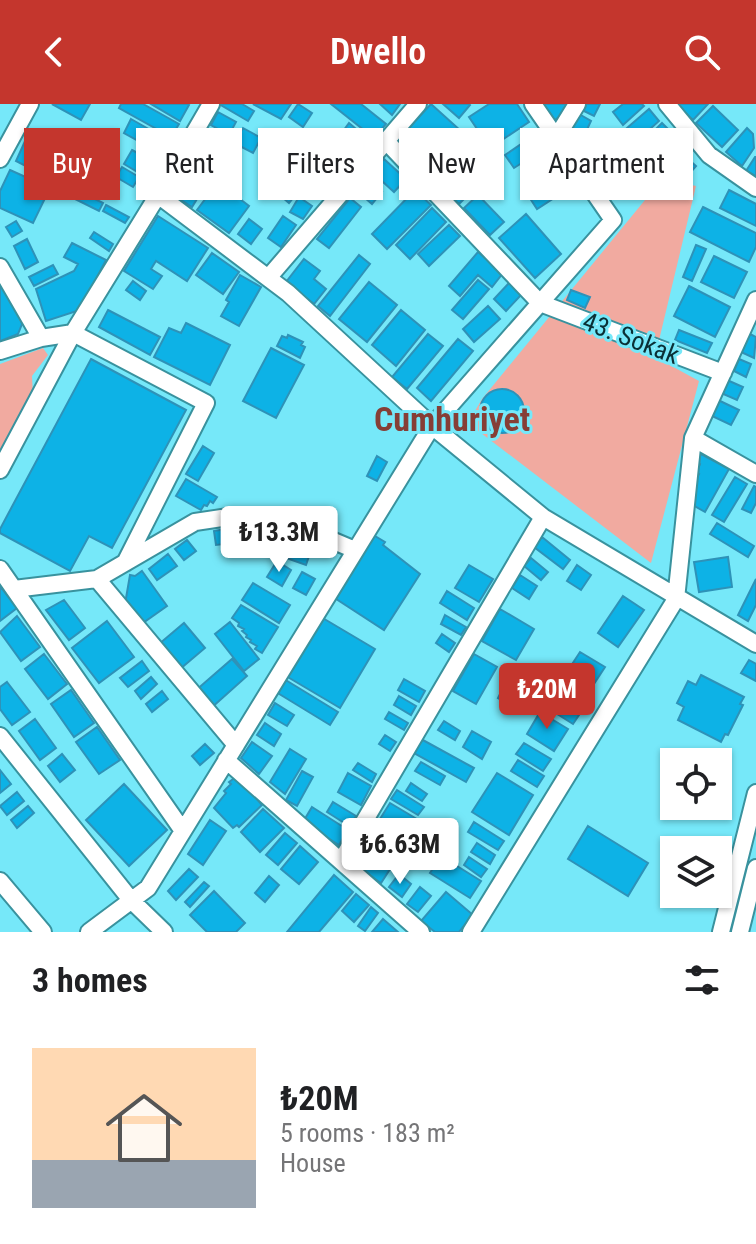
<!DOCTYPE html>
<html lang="en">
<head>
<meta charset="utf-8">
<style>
	body { margin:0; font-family:"Roboto Condensed",sans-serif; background:#f6f6f6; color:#202124; height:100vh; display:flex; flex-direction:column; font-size:30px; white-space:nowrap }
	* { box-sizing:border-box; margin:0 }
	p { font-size:26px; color:#757577 }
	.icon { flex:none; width:44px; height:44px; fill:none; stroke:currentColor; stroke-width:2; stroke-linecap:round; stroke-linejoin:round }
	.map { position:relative; height:828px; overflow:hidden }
	.drawer { display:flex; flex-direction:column; background:#fff; flex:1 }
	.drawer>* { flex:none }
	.hud { position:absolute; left:24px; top:24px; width:708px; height:72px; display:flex; gap:16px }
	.fabs { position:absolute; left:660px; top:644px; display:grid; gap:16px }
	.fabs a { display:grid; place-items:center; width:72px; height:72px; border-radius:0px; background:#fff; box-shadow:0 2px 6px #0004; font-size:40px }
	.price { position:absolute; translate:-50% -68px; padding:0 18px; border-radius:8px; background:#fff; color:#222; font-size:26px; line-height:52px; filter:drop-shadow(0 2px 4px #0008) }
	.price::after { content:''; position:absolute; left:50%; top:48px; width:24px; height:18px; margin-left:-12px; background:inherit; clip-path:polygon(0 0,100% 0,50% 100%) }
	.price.selected { background:#c4362d; color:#fff }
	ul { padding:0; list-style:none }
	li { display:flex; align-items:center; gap:24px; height:200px; padding:0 32px }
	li+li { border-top:2px solid #e0e0e0 }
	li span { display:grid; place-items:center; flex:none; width:224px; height:160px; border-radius:0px; color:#555 }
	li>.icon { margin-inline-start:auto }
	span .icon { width:96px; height:96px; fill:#fffc; stroke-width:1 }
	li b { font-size:34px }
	h2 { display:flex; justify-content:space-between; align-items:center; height:96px; padding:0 32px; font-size:34px }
	.chip { padding:0 28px; border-radius:0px; background:#fff; box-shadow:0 2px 6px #0004; font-size:28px; line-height:72px }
	.chip.selected { background:#c4362d; color:#fff }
	header { display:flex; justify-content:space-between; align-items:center; height:104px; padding:0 32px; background:#c4362d; color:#fff; font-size:36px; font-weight:600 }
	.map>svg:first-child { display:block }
	.green { fill:#f1aaa0 }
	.building { fill:#0db2e6; stroke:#2e92b8; stroke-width:2 }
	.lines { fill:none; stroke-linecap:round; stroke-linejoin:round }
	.minor-casing { stroke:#39929e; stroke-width:20 }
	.minor { stroke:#fff; stroke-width:16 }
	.labels { text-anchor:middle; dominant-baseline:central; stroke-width:6; stroke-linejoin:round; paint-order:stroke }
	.street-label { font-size:26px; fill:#0a3036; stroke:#76e8f9 }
	.district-label { font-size:34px; font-weight:bold; fill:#863e36; stroke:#76e8f9 }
</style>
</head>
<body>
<header><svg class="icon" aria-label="back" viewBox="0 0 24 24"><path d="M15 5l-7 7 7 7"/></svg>Dwello<svg class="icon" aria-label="search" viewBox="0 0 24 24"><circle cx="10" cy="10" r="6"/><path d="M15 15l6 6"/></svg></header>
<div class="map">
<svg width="756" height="828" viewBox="0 0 756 828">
	<rect width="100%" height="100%" fill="#76e8f9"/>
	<path class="green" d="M663 74 696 82 655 253 699 277 651 459 468 319 482 295Z
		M43 244 48 251 32 272 33 293 0 351V260Z"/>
	<path class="building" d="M52 0H90L81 16Z
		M121 0H143L179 20 171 33 119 4Z
		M151 0H187L189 1 180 17Z
		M219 0H242L254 7 248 17Z
		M253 0H291L281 15Z
		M298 0 312 9 303 23 289 13Z
		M331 0H361L386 20 374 34Z
		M380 0H400L392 11Z
		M431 0 461 27 424 68 394 40Z
		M443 0H469L470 1 459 14Z
		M489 0H517L529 18 490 44 469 13Z
		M543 0H567L564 10 553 17Z
		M586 0H600L594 12 582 6Z
		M623 0H642L644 2 623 21 613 8Z
		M676 0H708L693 16Z
		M713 2 738 26 722 43 696 19Z
		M649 5 659 17 631 42 620 30Z
		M218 8 236 18 229 31 211 21Z
		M579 10 591 17 584 32 571 25Z
		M131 15 168 36 160 49 124 29Z
		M349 19 363 31 355 41 341 30Z
		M662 19 672 29 651 49 642 39Z
		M243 24 261 34 253 49 234 39Z
		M747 24 753 30 754 44 742 62 726 48Z
		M572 27 587 41 579 50 566 34Z
		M208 31 240 51 233 63 201 43Z
		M300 31 344 68 335 79 291 43Z
		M533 32 542 46 514 64 505 51Z
		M25 37 65 57 55 77 16 57Z
		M675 37 684 47 671 58 662 49Z
		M132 46 154 58 146 73 124 60Z
		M197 48 218 61 192 103 172 90Z
		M450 51 462 63 443 83 431 72Z
		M546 51 552 61 529 77 523 67Z
		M755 53H756V72L746 67Z
		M687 54 696 62 682 78 673 70Z
		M384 55 406 75 394 88 372 68Z
		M478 60 488 70 459 100 448 90Z
		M122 63 139 73 133 83 116 73Z
		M555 64 568 85 537 105 524 85Z
		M10 66 50 84 33 119 0 104V87Z
		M367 76 382 88 372 100 357 87Z
		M493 76 502 85 493 94 484 85Z
		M285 77 298 88 289 99 275 87Z
		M218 78 249 102 229 129 197 106Z
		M77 86 103 99 99 107 73 94Z
		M415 86 431 101 387 145 372 130Z
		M729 86 756 100V122L720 104Z
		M478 91 504 118 490 131 464 104Z
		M299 93 312 102 303 115 290 108Z
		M350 94 361 103 329 144 317 135Z
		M106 101 129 113 125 119 103 107Z
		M703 103 756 129V143L749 158 690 128Z
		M432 104 446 118 410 155 396 141Z
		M526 110 561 150 535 174 499 134Z
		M158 112 208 144 187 177 156 157 151 165 162 172 153 185 124 167Z
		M283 112 296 121 281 143 268 134Z
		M249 115 262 125 251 140 238 130Z
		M16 117 22 127 12 133 6 123Z
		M449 121 460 132 429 162 418 150Z
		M94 128 113 140 109 147 90 134Z
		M27 135 38 158 25 165 14 142Z
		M72 139 106 156 80 206 46 217 36 185 74 167 78 160 64 153Z
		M696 141 706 145 692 177 683 173Z
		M478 148 503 169 492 183 478 171 460 192 449 182Z
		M212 149 239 168 223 190 196 171Z
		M359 151 370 160 330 212 318 202Z
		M714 152 747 168 734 194 701 178Z
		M304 155 320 167 314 175 326 185 314 200 286 178Z
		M53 161 58 170 34 182 29 173Z
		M0 171 9 184 22 220 18 230 0 237Z
		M240 171 261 183 239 222 221 212 229 198 226 196Z
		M478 176 489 185 463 215 452 206Z
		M133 177 146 187 140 196 126 186Z
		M369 178 397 201 367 238 339 215Z
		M509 179 521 191 506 207 494 195Z
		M689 182 730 203 715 233 674 212Z
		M571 186 590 193 585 204 567 196Z
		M488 202 500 215 474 238 463 225Z
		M108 206 160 233 150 251 99 223Z
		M401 206 425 226 396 262 372 241Z
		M186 219 230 241 210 281 154 253 169 224 181 229Z
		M679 226 712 239 707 249 675 236Z
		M428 230 443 242 407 285 392 273Z
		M750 230 756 233 754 254 741 248Z
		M288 231 303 238 301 241 305 243 300 254 277 242 282 232 287 234Z
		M458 235 473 247 431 297 417 284Z
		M271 244 304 261 276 314 243 297Z
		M91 255 186 306 112 444 89 432 70 467 0 429V425Z
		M739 255 751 260 746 273 734 267Z
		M727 276 743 283 737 296 721 289Z
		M480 307a22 22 0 1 1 44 0a22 22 0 1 1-44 0Z
		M718 296 739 306 731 321 710 311Z
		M203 342 214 349 198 377 186 370Z
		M701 350 729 365 705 408 691 400 695 394 693 386 697 378 695 377 699 370 696 369 700 360 697 358Z
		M377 352 387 358 377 377 367 372Z
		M735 373 747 380 724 418 712 411Z
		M186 375 217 393 213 399 210 397 207 402 204 401 201 406 176 392Z
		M754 382 756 383V399L751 409 742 405Z
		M717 419 754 442 748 453 710 430Z
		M231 424 233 439 216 441 214 427Z
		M370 429 385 438 383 441 420 470 384 526 330 491Z
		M542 433 570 456 563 465 534 443Z
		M270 435 310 449 306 461 266 447Z
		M187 436 196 447 184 456 175 445Z
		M168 450 177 462 157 476 149 465Z
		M728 453 732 483 699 488 694 458Z
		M531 454 548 468 541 476 524 462Z
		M277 457 291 466 282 482 267 473Z
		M469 461 493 475 479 498 455 484Z
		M577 461 591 471 581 486 567 477Z
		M142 467 167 502 140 521 125 500 130 471 135 472Z
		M302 468 315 475 306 491 293 484Z
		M520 471 537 482 529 495 512 484Z
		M756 475V501L748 517 738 511Z
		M253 479 290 501 279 519 242 496Z
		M0 482 17 504 0 517Z
		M447 487 474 504 467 516 440 499Z
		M623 492 644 506 618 543 598 529Z
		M64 496 85 524 69 536 46 506Z
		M241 501 278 523 262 549 255 545 257 542 250 538 251 536 246 533 247 531 242 527 244 525 238 522 239 519 232 514Z
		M500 505 534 525 516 556 482 537Z
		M445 511 466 523 461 531 441 520Z
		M17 512 40 543 21 557 0 528Z
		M321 513 375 545 340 604 286 572Z
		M107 517 134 553 99 579 72 544Z
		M230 518 259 555 244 567 215 530Z
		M184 519 205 544 180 565 159 540Z
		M442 530 455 539 449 548 436 539Z
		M580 548 605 563 594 580 569 565Z
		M44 550 67 580 48 595 25 565Z
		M474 550 497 563 476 600 453 587Z
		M232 555 247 572 210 605 195 587Z
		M749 556 756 560V577L741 569Z
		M142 557 149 567 128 583 120 574Z
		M510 569 524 577 519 585 505 577Z
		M701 571 744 593 740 600 743 601 728 631 725 630 721 638 678 616 684 603 677 599 688 577 696 581Z
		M151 573 157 580 141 595 135 587Z
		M284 575 338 608 330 621 276 588Z
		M404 575 425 587 419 598 398 586Z
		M557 575 589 595 583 604 551 584Z
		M7 578 30 608 12 621 0 605V583Z
		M503 584 518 593 512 602 498 594Z
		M71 586 94 619 74 633 51 600Z
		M162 587 168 595 152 608 146 600Z
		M399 592 416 602 411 611 394 601Z
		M552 593 579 611 573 620 546 603Z
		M275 599 294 611 287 622 268 611Z
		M389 608 408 619 404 626 385 615Z
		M540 608 568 625 554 647 527 630Z
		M35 615 56 644 40 656 19 627Z
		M444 617 460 627 455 636 438 626Z
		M265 619 281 630 274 642 257 631Z
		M97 623 120 656 99 670 76 638Z
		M472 627 491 638 482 655 463 643Z
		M385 631 396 638 390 647 379 640Z
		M421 635 474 664 466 678 414 649Z
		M252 638 272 652 259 670 241 654Z
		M524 639 551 655 543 667 516 650Z
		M205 640 214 649 200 661 192 652Z
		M290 645 306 655 285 690 270 678Z
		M62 650 75 666 60 678 48 662Z
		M518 656 544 672 537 683 511 667Z
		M421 658 445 672 440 681 415 667Z
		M358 659 376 670 372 678 353 666Z
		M0 666 11 680 0 689Z
		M302 667 313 673 297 702 286 696Z
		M348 669 371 682 361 701 338 688Z
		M497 669 533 691 509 731 472 708Z
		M237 672 262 701 239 723 237 721 233 724 214 704 226 689 224 687 231 680 229 678Z
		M411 679 427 690 422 697 406 687Z
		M124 680 167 726 129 762 86 716Z
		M397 686 424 703 418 711 391 695Z
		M17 688 24 697 7 711 0 702Z
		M333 698 356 712 349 722 327 708Z
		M390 699 437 727 416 762 368 734Z
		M28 702 34 709 17 724 11 716Z
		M312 703 348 726 339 741 303 718Z
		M263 705 284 724 260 748 241 728Z
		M210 716 226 727 203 761 188 750Z
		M474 718 504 737 498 746 468 728Z
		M588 722 648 759 628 792 568 755Z
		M285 729 297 739 278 761 266 751Z
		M477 739 495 751 490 760 471 748Z
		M300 742 318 758 299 780 281 765Z
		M367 745 392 762 381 779 355 761Z
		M441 752 481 777 470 794 430 769Z
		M469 753 487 765 481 773 464 761Z
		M189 765 198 773 176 796 168 787Z
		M399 770 411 780 402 793 389 783Z
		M334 771 353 788 319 828H287Z
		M269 772 279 781 265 798 255 789Z
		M204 778 209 782 190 803 185 798Z
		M420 783 431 792 418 808 407 800Z
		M214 787 245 819 236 828H207L190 811Z
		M446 788 473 811 459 828H435L421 817Z
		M356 790 369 801 354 818 342 807Z
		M371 803 378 809 365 827 358 822Z
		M383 815 398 828H372Z"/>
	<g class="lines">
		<g class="minor-casing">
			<path id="minor" d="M667 0 709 51 756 84
				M556 34 577 0
				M386 37 540 199 723 269
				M0 55 30 0
				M158 91 288 189 432 322 543 413 756 540
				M0 163 41 234
				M268 174 418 0
				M0 247 41 234 73 229 206 299 125 459
				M693 334 756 370
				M0 366 73 229 158 91 211 0
				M0 465 183 727
				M97 475 236 641
				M14 485 97 475 195 418 235 412 284 416 355 446
				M0 632 131 796 164 828
				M226 656 421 828
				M341 757 543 413
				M0 777 43 828
				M89 828 148 784 432 322 613 116 533 0
				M471 828 676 495 693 334 756 196
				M721 828 756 689
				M740 828 756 764"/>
		</g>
		<use href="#minor" class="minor"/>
	</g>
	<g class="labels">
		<g class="street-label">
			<text transform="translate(631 234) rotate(21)">43. Sokak</text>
		</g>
		<g class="district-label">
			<text x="452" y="315">Cumhuriyet</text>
		</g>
	</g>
</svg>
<div class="fabs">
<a><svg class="icon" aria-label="locate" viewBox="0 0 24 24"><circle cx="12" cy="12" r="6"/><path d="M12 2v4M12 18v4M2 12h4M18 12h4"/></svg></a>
<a><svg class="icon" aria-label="layers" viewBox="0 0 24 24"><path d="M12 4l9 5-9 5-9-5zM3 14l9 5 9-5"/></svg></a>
</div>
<b class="price" style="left:279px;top:470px">₺13.3M</b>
<b class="price selected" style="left:547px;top:627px">₺20M</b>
<b class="price" style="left:400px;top:782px">₺6.63M</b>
<div class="hud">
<a class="chip selected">Buy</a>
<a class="chip">Rent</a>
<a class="chip">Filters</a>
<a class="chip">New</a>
<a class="chip">Apartment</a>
</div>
</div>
<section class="drawer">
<h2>3 homes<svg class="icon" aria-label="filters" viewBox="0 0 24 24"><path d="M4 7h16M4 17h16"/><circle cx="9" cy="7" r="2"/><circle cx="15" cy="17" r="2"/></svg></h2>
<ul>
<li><span style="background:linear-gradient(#ffd9b3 70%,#9aa5b1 0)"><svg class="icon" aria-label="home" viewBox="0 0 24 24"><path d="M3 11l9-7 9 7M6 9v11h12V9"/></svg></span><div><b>₺20M</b><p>5 rooms · 183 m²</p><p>House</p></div></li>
</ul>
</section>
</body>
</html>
